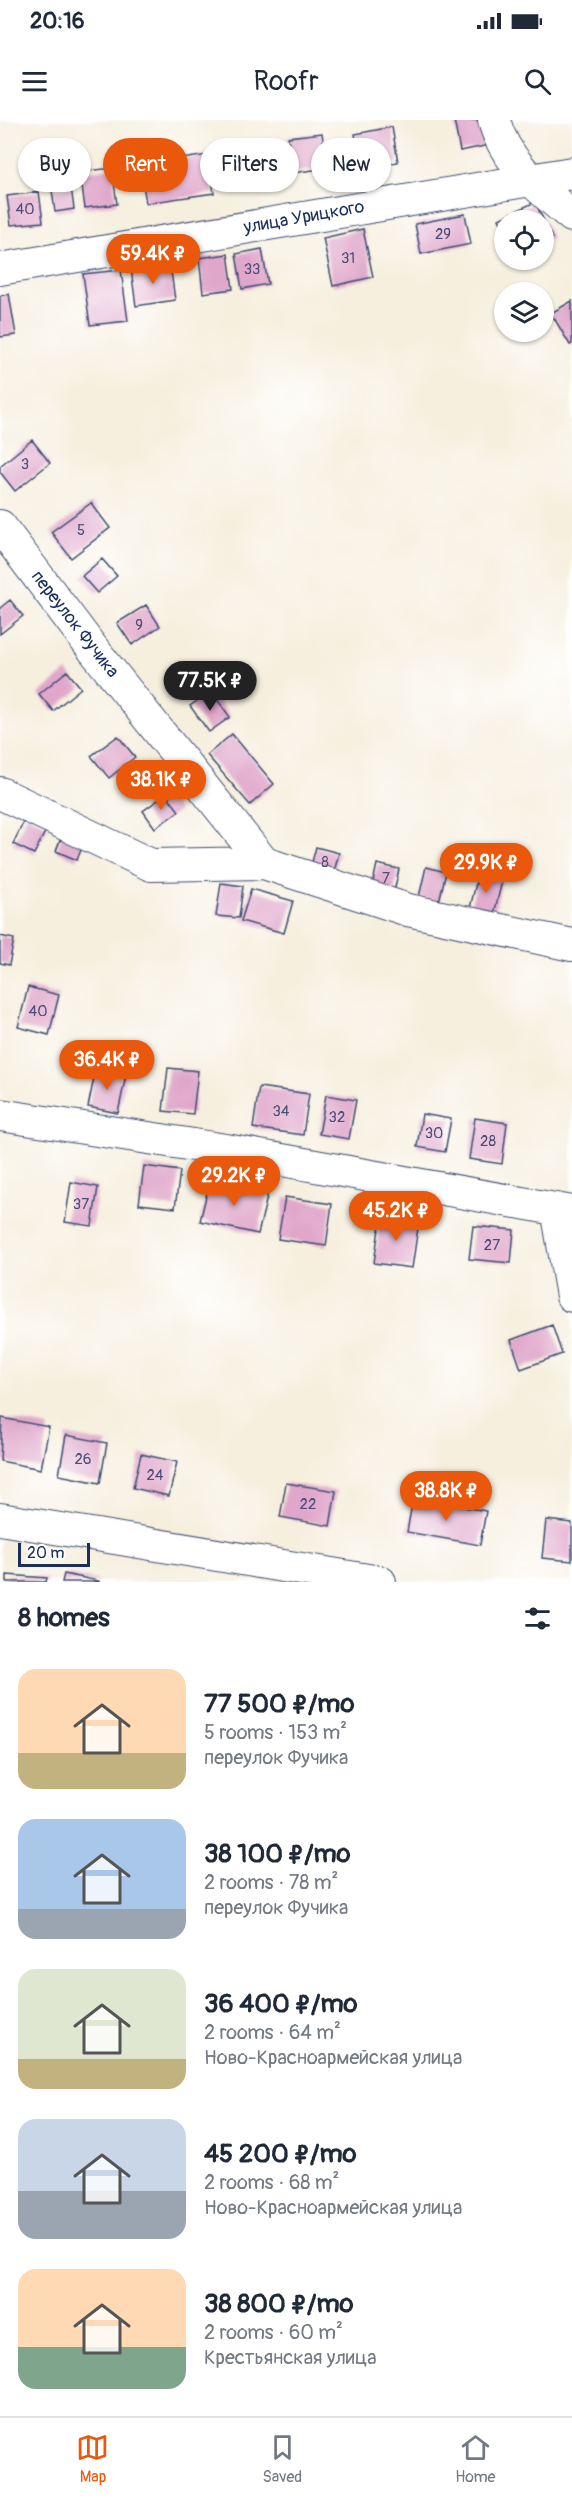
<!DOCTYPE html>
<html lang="en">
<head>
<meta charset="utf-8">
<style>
	body { margin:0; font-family:Pangolin,sans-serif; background:#f6f6f7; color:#1f2937; height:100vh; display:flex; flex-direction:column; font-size:22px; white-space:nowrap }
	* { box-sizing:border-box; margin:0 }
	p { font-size:20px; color:#747a83 }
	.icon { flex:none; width:33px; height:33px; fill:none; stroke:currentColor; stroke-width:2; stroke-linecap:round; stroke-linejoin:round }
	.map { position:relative; height:1462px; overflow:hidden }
	.sheet { display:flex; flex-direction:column; background:#fff; flex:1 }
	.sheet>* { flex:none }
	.banner { position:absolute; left:18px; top:18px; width:537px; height:54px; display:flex; gap:12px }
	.buttons { position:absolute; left:494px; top:90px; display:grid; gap:12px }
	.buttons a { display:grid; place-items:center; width:60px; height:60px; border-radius:50%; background:#fff; box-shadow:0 2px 4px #0004; font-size:30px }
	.scale { position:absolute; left:18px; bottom:15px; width:72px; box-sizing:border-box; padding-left:6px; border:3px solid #1b2f5e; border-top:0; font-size:16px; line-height:21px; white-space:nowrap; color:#1b2f5e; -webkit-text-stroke:4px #fff; paint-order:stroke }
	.price { position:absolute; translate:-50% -51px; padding:0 14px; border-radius:21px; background:#ea580c; color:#fff; font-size:20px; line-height:39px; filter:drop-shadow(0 2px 3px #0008) }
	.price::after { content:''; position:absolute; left:50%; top:36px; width:18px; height:14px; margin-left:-9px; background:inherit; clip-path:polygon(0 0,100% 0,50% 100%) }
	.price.active { background:#222; color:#fff }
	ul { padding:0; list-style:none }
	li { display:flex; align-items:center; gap:18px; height:150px; padding:0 18px }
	li span { display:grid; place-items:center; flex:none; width:168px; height:120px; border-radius:18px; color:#555 }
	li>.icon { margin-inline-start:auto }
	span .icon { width:72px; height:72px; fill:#fffc; stroke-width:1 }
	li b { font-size:26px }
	h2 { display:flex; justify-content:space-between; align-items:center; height:72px; padding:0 18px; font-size:26px }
	.chip { padding:0 21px; border-radius:27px; background:#fff; box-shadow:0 2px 4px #0004; font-size:21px; line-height:54px }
	.chip.active { background:#ea580c; color:#fff }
	.status { display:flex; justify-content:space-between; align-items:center; height:42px; padding:0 30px; background:#fff; direction:ltr }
	.status svg { height:16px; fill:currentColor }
	header { display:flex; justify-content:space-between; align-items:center; height:78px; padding:0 18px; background:#fff; font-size:27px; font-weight:600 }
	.tab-bar { display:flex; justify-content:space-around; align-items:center; height:84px; border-top:2px solid #e0e1e3; background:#fff; font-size:16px; color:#747a83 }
	.tab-bar a { display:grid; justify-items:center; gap:3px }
	.tab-bar .active { color:#ea580c }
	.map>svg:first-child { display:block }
	.building { fill:#e0a7cb }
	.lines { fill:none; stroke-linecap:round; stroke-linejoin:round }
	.minor-casing { stroke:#3c4c71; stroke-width:34 }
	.minor { stroke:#fff; stroke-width:32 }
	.labels { text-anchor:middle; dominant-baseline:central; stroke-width:4.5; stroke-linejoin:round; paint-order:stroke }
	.number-label { font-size:15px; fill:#4c4d79 }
	.street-label { font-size:18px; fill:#1b2f5e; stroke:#fff }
</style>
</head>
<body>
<div class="status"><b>20:16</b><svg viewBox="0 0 49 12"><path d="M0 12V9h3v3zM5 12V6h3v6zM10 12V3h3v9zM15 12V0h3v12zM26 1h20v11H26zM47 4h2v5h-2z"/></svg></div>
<header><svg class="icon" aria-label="menu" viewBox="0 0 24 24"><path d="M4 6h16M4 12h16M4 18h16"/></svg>Roofr<svg class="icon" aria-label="search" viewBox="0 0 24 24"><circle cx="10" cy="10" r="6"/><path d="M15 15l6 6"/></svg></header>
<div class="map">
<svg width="572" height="1462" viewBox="0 0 572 1462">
	<rect width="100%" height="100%" fill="#fff"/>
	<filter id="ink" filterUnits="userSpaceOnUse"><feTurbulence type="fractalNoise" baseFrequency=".0167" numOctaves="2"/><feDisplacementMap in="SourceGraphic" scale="12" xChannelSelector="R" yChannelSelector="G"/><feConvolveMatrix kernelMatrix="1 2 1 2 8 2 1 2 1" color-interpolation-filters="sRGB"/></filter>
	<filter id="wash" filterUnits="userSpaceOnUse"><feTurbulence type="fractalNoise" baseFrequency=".008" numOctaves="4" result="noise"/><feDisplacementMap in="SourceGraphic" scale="24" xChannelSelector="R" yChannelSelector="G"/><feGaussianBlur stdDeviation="1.35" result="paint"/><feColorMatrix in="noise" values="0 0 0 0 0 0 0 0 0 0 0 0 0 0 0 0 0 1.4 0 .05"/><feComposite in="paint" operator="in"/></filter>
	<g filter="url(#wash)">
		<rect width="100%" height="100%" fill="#f6efde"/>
		<g id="blocks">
			<path class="building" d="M454 0H485L490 25 460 31Z
				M392 7 398 42 361 49 355 14Z
				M322 13 327 48 293 53 288 17Z
				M278 25 284 59 250 65 244 31Z
				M208 35 214 73 146 83 140 45Z
				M112 48 117 84 85 88 80 52Z
				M71 67 74 89 55 92 52 70Z
				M39 72 43 102 11 105 7 76Z
				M535 82 552 118 543 122V100H504V109L499 99Z
				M465 94 471 124 421 134 415 104Z
				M363 109 373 157 333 166 323 118Z
				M262 129 268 164 242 169 236 134Z
				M228 134 233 169 203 173 199 138Z
				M170 144 175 180 136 186 131 149Z
				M121 150 128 201 90 205 83 154Z
				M9 174 16 215 0 217V176Z
				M572 181V224L570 225 551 193Z
				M32 320 50 343 15 371 0 352V346Z
				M91 383 110 408 71 438 51 412Z
				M102 439 117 456 97 473 82 456Z
				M10 480 23 496 0 514V488Z
				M146 485 160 506 132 525 117 503Z
				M67 551 81 568 53 591 39 574Z
				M211 571 230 597 209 612 190 586Z
				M232 614 274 664 250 685 207 635Z
				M118 616 135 637 109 658 91 636Z
				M166 674 179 691 155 708 143 691Z
				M27 695 48 706 34 734 13 724Z
				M63 713 84 722 77 740 56 731Z
				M316 727 339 733 333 756 310 750Z
				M377 744 399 749 394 772 372 767Z
				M426 747 446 752 439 782 419 777Z
				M478 755 502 761 494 794 470 788Z
				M221 763 243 766 239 798 216 796Z
				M251 769 293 781 284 813 241 801Z
				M0 816 14 819 9 845 0 843Z
				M28 867 59 875 49 915 18 907Z
				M96 948 126 955 118 993 88 987Z
				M168 948 198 951 193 994 163 991Z
				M259 967 309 974 303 1015 253 1008Z
				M326 975 356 980 349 1019 319 1014Z
				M422 994 451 999 445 1032 417 1027Z
				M475 998 507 1003 502 1044 469 1039Z
				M144 1046 180 1051 175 1088 139 1084Z
				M210 1060 268 1073 258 1114 200 1101Z
				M71 1062 98 1067 92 1106 65 1102Z
				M285 1077 332 1084 326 1126 278 1119Z
				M381 1095 419 1101 412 1148 374 1143Z
				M473 1106 514 1110 511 1143 469 1139Z
				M552 1205 562 1234 521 1249 511 1220Z
				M2 1298 49 1307 41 1349 0 1341Z
				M66 1315 107 1323 100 1363 59 1355Z
				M141 1334 177 1342 169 1376 133 1368Z
				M286 1363 336 1371 330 1406 280 1397Z
				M413 1378 486 1391 480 1425 407 1412Z
				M546 1400 572 1403V1441L542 1438Z
				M64 1454 99 1461V1462H62Z
				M7 1455 47 1458 46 1462H7Z"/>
		</g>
	</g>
	<g filter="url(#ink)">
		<use href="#blocks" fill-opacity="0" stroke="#3c4c71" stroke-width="1.5"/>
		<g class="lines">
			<g class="minor-casing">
				<path id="minor" d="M494 0C504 41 541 70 572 96
					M0 149 572 53
					M0 406 89 524 264 743
					M0 673 151 745 264 743 408 790 572 825
					M0 995 226 1030 572 1092
					M557 1089 572 1176
					M0 1399 380 1462"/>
			</g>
			<use href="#minor" class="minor"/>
		</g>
	</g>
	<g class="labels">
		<g class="number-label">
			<text x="25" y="89">40</text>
			<text x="443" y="114">29</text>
			<text x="348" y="138">31</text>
			<text x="252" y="149">33</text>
			<text x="25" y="344">3</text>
			<text x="81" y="410">5</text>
			<text x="139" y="505">9</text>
			<text x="325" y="742">8</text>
			<text x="386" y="758">7</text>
			<text x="38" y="891">40</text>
			<text x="281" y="991">34</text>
			<text x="337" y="997">32</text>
			<text x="434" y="1013">30</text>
			<text x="488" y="1021">28</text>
			<text x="81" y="1084">37</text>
			<text x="492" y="1125">27</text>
			<text x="83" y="1339">26</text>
			<text x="155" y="1355">24</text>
			<text x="308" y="1384">22</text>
		</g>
		<g class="street-label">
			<text transform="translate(304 97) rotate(-10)">улица Урицкого</text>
			<text transform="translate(75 504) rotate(52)">переулок Фучика</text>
		</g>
	</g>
</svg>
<div class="buttons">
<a><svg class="icon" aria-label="locate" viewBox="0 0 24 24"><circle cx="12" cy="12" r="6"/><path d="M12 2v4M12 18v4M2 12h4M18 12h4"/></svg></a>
<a><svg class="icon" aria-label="layers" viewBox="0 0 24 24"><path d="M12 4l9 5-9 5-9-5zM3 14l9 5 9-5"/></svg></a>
</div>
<div class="scale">20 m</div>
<b class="price" style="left:153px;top:165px">59.4K ₽</b>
<b class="price active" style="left:210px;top:592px">77.5K ₽</b>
<b class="price" style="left:161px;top:691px">38.1K ₽</b>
<b class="price" style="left:486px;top:774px">29.9K ₽</b>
<b class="price" style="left:107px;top:971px">36.4K ₽</b>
<b class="price" style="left:234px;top:1087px">29.2K ₽</b>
<b class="price" style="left:396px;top:1122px">45.2K ₽</b>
<b class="price" style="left:446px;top:1402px">38.8K ₽</b>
<div class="banner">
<a class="chip">Buy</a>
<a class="chip active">Rent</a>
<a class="chip">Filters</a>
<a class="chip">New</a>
</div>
</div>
<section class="sheet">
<h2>8 homes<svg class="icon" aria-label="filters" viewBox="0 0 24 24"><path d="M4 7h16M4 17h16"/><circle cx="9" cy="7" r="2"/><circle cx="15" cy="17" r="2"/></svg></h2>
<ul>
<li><span style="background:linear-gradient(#ffd9b3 70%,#c2b280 0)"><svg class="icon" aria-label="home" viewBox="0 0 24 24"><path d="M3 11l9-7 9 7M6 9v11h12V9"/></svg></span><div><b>77 500 ₽/mo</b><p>5 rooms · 153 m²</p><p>переулок Фучика</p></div></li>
<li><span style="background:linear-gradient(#a9c7e8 75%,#9aa5b1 0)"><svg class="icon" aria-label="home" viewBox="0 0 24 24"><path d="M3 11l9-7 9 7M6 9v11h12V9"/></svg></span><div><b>38 100 ₽/mo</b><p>2 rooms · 78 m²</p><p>переулок Фучика</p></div></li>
<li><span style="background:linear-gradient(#dfe7d0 75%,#c2b280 0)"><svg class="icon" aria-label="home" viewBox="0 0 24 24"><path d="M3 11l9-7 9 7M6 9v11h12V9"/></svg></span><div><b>36 400 ₽/mo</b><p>2 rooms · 64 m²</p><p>Ново-Красноармейская улица</p></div></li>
<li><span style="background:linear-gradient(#c9d6e8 60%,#9aa5b1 0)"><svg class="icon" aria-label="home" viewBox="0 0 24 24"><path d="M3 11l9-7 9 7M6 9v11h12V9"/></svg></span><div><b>45 200 ₽/mo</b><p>2 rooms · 68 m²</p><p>Ново-Красноармейская улица</p></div></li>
<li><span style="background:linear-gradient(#ffd9b3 65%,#7fa58c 0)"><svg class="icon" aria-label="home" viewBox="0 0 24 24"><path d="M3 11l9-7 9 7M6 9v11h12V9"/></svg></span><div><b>38 800 ₽/mo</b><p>2 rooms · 60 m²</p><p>Крестьянская улица</p></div></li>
</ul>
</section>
<nav class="tab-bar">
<a class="active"><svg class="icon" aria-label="map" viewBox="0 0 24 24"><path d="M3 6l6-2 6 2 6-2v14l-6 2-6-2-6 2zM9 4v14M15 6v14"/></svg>Map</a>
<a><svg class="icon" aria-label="saved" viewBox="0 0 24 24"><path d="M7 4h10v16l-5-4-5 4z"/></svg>Saved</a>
<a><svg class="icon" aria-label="home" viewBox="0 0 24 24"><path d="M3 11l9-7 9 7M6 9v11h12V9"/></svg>Home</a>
</nav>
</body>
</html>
